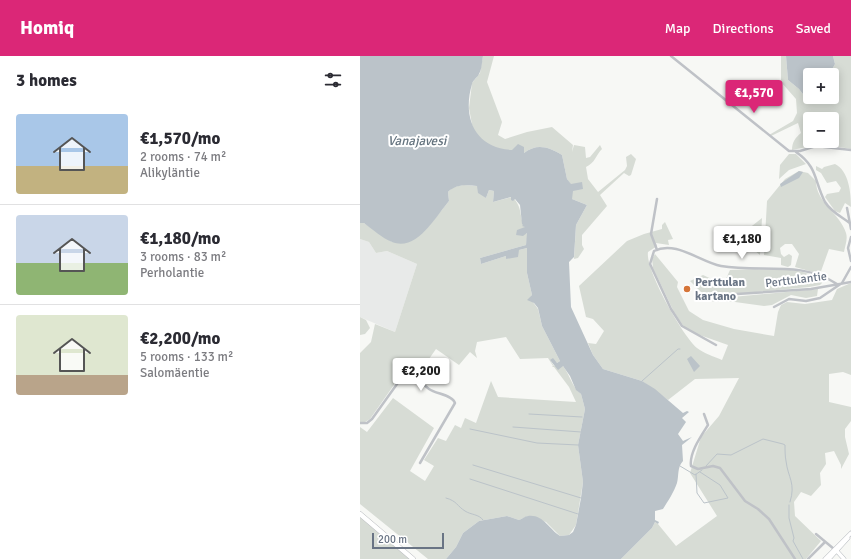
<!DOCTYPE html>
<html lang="en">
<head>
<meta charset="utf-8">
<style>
	body { margin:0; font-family:Signika,sans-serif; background:#f2f2f3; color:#2b2b33; height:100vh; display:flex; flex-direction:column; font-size:15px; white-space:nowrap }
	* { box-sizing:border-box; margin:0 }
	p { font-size:13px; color:#7c7c81 }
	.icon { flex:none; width:22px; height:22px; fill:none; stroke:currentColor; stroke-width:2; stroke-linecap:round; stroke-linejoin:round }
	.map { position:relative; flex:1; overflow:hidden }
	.side { display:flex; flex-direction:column; background:#fff; width:360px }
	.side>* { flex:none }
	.tools { position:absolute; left:443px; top:12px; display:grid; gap:8px }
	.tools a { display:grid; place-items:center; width:36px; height:36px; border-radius:4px; background:#fff; box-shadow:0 2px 10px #0003; font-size:20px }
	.scale { position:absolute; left:12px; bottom:10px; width:72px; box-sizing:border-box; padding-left:4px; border:2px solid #697484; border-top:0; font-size:11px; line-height:14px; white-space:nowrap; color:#697484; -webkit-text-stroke:3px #fff; paint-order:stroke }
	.price { position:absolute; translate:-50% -34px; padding:0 9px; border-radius:4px; background:#fff; color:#222; font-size:13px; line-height:26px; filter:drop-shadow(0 1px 2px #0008) }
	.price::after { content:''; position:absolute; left:50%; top:24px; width:12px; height:9px; margin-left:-6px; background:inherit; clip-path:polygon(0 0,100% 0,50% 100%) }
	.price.on { background:#db2777; color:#fff }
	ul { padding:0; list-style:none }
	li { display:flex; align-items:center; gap:12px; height:100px; padding:0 16px }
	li+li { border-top:1px solid #e1e1e2 }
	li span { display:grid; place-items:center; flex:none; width:112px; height:80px; border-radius:4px; color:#555 }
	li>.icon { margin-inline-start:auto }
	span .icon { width:48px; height:48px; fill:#fffc; stroke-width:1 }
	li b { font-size:17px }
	h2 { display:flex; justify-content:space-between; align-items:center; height:48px; padding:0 16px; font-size:17px }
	header { display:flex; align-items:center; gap:24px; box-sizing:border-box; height:56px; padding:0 20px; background:#db2777; color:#fff }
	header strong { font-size:19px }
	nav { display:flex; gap:22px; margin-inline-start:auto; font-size:14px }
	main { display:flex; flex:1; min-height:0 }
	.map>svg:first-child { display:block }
	.built { fill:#e8eae9 }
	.green { fill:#d7dcd5; fill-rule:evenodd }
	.water { fill:#bbc3c9 }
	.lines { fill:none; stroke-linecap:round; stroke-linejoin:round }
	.stream { stroke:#bbc3c9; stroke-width:1 }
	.secondary-casing { stroke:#b4b8bd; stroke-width:4.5 }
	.highway-casing { stroke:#b3b6ba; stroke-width:5.5 }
	.street { stroke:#bfc2c7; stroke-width:2.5 }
	.secondary { stroke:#fff; stroke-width:3.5 }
	.highway { stroke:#fff; stroke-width:4.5 }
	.poi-dot { fill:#d57538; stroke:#fff; stroke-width:1.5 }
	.labels { text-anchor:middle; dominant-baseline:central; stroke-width:4; stroke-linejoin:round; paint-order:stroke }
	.street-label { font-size:12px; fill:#697484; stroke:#fff }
	.poi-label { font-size:12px; font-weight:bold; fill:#697484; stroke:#fff; text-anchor:start }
	.water-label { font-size:13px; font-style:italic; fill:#65747f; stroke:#fff }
</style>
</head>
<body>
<header>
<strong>Homiq</strong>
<nav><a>Map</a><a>Directions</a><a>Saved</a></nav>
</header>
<main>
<section class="side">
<h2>3 homes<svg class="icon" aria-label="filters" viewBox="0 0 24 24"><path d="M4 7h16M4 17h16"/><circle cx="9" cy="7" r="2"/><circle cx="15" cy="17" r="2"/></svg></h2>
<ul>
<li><span style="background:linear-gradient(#a9c7e8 65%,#c2b280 0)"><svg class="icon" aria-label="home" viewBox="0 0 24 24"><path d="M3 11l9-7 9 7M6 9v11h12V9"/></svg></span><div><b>€1,570/mo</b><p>2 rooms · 74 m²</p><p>Alikyläntie</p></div></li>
<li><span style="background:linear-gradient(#c9d6e8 60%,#8fb573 0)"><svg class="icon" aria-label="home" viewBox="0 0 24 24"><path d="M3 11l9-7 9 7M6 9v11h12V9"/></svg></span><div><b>€1,180/mo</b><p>3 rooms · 83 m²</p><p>Perholantie</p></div></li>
<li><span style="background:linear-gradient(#dfe7d0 75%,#b9a48a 0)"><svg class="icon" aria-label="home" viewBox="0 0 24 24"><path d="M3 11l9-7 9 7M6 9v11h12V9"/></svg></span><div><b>€2,200/mo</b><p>5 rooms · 133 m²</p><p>Salomäentie</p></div></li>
</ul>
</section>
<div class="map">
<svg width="491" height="503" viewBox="0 0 491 503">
	<rect width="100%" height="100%" fill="#f7f8f5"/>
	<path class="built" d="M0 183 9 186 16 197 27 195 57 208 35 276 0 261Z"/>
	<path class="green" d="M123 0H134L127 26 142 66 138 79 145 83 167 76 192 71 213 89 212 96 214 89 225 91 226 102 230 101 240 89 242 93C236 99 235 107 226 111L228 123 238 136 265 114 267 110 266 101 271 98 276 103 271 119 269 120 264 117 240 139 247 150 222 179V189L224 193 218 202 214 203 216 169 227 149 212 143 211 129 207 123 202 99C189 91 177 87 164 97L138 94 123 85 113 74 109 52 112 27 120 17Z
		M421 0H426L428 24 439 33 446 42 472 41V19H469L475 8 473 0H491V93L462 88 432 94C432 86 435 82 441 77L438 67 411 80 409 79 433 65 437 57 436 43 421 26ZM450 63H472V85H450Z
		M429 98H436L446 108 429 114 419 123 420 109Z
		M475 108C489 115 491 137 491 151L485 147 480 157 475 155 465 141 467 138 479 136 481 132 476 125 467 127 461 117 456 114V110L462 113 464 111Z
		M439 115 448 117 456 125C456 147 480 157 486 177 488 183 485 190 484 196L469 193 460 218 435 211 439 198 432 188H425L420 192 421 198 424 201 429 198 432 200 431 209 428 211 421 209V202L404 199 407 145 425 123Z
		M104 129 117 130 126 142 129 134 134 135 133 146 152 141C164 151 158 164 166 171L159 175 156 179 168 177 166 189 120 202 121 208 146 200V203L159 194 167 192V217L172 239 170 242 178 253 182 270 200 305 197 307 190 304 194 310H203C210 319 212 331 221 338L225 353 218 389 223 426 216 469 209 479 200 480 186 466 168 460 159 464 147 460 119 465 103 477 96 491 86 503H68L0 448V371L7 376 33 342 74 372 50 415 65 425 74 410 64 404 78 382 86 385 95 369 101 372 105 362 116 367 131 325 138 341 216 346 209 331 194 311H192L193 310 188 302 160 303 146 281 117 286 115 295 117 302 110 296 99 309 76 293 57 320 50 316H43L10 363 5 366H0V297L11 286 15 268 35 276 57 208 27 195 16 197 9 186 0 183V167H4L32 186 68 171 89 145 88 136 93 131Z
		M402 162 400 199 378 181Z
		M305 166 313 183 308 184 309 189 296 187 297 190 288 196C285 214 323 280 337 292 343 297 355 301 362 304L368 289 334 277 325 272 320 265 313 254 293 212 292 203 295 198 318 226 317 231 329 255 343 264 374 273 414 280 418 256 421 249 427 246 445 248 472 244 477 233 491 227V319L483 316 469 318V346L491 351V365L485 373V381L489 398 481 413V409L474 395 465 397 466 408 460 417 461 429 451 440 441 436 434 446 435 460 461 485 446 503H261L292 472 295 466 298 468 316 490 357 460 330 417 341 381 359 360 379 322 335 323 308 344 282 325 243 313 233 299 228 287 236 288 244 275 233 263 226 261 219 230 267 185 284 178 302 173V169Z
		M395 213C415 214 448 210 462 227L460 229 449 231 346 241 330 225 343 219 356 225H365L370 214Z
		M458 233 457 240 446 242 431 239 412 249 404 250 375 246H353L351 243Z
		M0 261 6 264 10 272 5 278 0 279Z
		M0 461 49 503H0Z"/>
	<path class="water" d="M0 0H123C122 5 122 13 119 18 117 22 113 24 112 28 102 62 115 92 152 94L158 88 164 91V97C177 87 189 91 202 99L207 123 211 128 222 126 223 133 213 135 212 143 227 149 216 169 214 201 209 206 211 251 233 299 243 313 282 325 295 333 323 357 327 355 329 356 322 362 326 366 318 378 323 385 332 381 322 389 323 405C317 411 319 420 317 427 314 436 308 445 303 453L295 455V464L299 466 298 468 295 466 292 472 261 503H86L96 491 103 477 119 465 147 460 159 464C162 463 165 460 168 460 183 458 189 473 200 480L209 479 213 476 216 469 221 442 223 426 218 389 225 353 221 338 216 334 210 320 203 310 198 314 190 304 193 302 197 307 200 305 182 270 178 252 174 247 167 244 172 239 167 217V192L159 194 158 201 146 203V200L121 208 120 202 166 189 167 177 163 180 156 179 157 174 165 171 162 170 163 169 162 168 160 149 155 143 153 145 151 144V141L133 146 134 135 129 134 126 142 118 137 117 130C107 129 96 128 88 136L89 145C76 160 57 196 32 186 22 182 12 173 4 167H0Z
		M426 0H473L475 8 469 19H450V41H455L446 42 439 33 428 24Z
		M439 115 443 116 439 122 421 131 420 128Z
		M331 300 340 310 334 316 327 303Z"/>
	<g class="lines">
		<path class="stream" d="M282 325 318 293H320
			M169 358 222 361
			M153 371 221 376
			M110 373 177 387 218 389
			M113 409 221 442
			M320 410 335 419 342 414
			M346 410 357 398 371 399 403 383 423 388 425 389C425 394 425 400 426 405 428 422 436 427 430 446
			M336 418 337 437 344 447 368 442 360 429 340 416
			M110 423 218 458
			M86 442C97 445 97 450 105 455 111 459 119 458 123 464
			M429 449V462L434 482 433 485 443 503"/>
		<g class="secondary-casing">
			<path id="secondary" d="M475 493 484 503
				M465 503 491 477
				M469 503 488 482"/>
		</g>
		<g class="highway-casing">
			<path id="highway" d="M0 458 53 503"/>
		</g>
		<path class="street" d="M311 0 429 95H440L456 90 491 94
			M436 96C458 111 454 125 465 146 471 156 482 161 491 168
			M297 143 291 178 297 194
			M487 152 491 173
			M491 181 488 192 491 205
			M344 243 377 238 451 233 491 226
			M414 251 429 243 446 245 460 242 482 227 491 211
			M356 289 322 270 311 253 290 208 294 195C316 184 340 206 361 210 400 217 441 204 477 228
			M344 358 348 369C341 380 329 397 331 410L338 413 353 410 360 412 385 445 398 453 409 463 435 503
			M0 367H7L12 363 42 321 47 317C59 318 60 327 69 333 76 338 93 339 95 347L60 407
			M456 478 474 493
			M448 503 465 486"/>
		<use href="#secondary" class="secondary"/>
		<use href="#highway" class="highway"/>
	</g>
	<circle class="poi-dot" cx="327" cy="233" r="4"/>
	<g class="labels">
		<g class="street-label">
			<text transform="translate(436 224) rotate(-7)">Perttulantie</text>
		</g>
		<g class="poi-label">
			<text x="335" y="226">Perttulan<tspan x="335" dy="14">kartano</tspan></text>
		</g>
		<g class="water-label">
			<text x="57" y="85">Vanajavesi</text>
		</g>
	</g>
</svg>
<div class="tools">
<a>+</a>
<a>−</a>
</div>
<div class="scale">200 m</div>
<b class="price on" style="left:394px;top:58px">€1,570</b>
<b class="price" style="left:382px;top:204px">€1,180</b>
<b class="price" style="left:61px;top:336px">€2,200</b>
</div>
</main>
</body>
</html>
